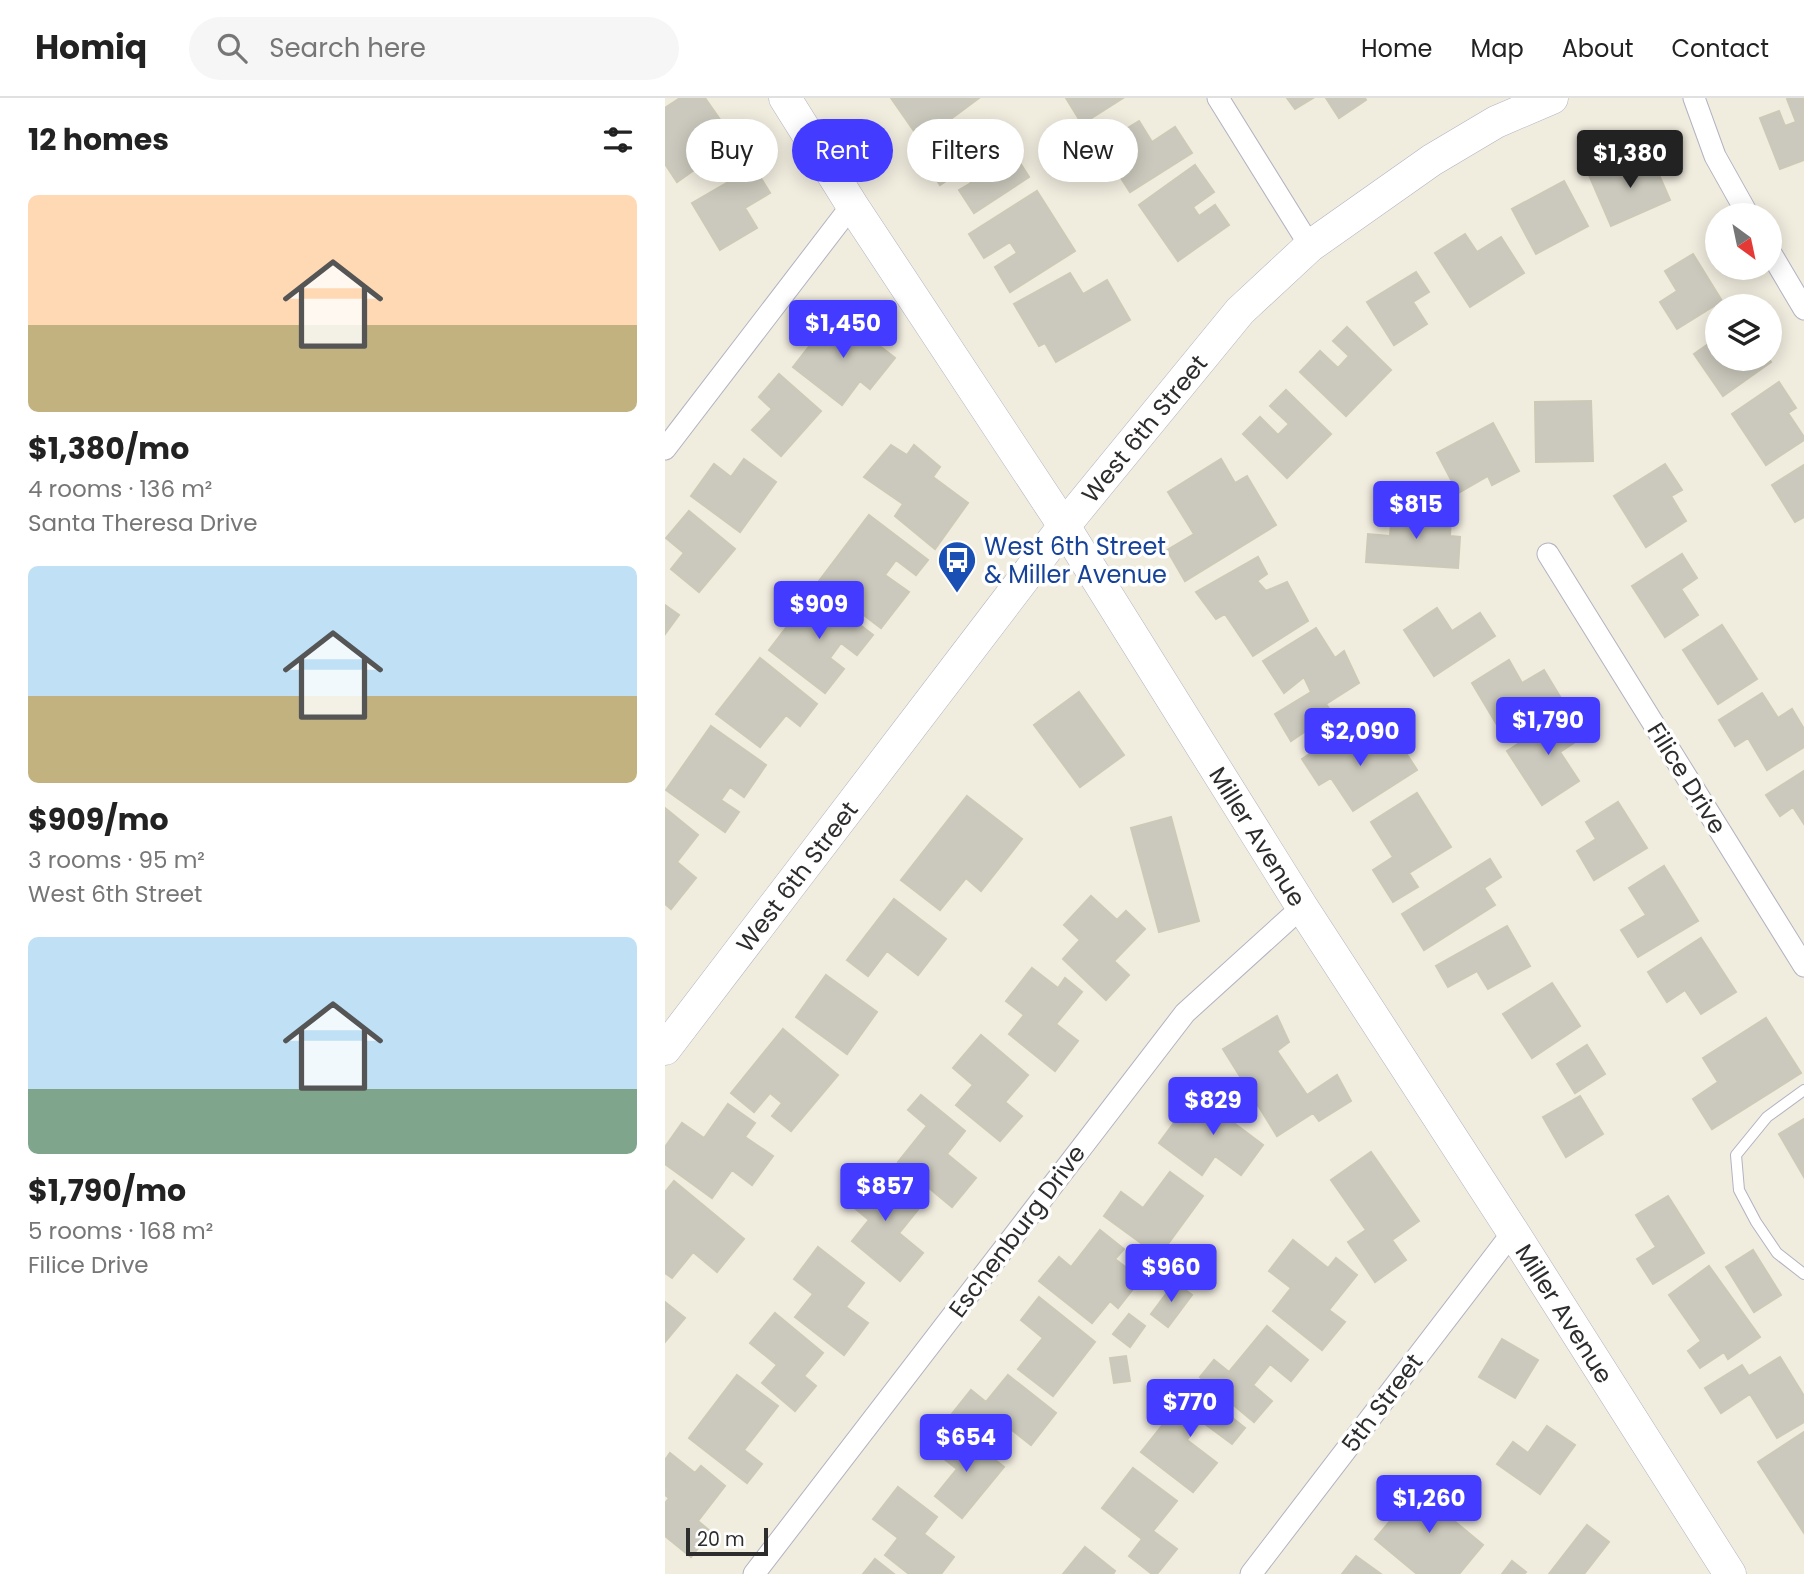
<!DOCTYPE html>
<html lang="en">
<head>
<meta charset="utf-8">
<style>
	body { margin:0; font-family:Poppins,sans-serif; background:#f6f6f6; color:#222; height:100vh; display:flex; flex-direction:column; font-size:26px; white-space:nowrap }
	* { box-sizing:border-box; margin:0 }
	p { font-size:23px; color:#767676 }
	.icon { flex:none; width:38px; height:38px; fill:none; stroke:currentColor; stroke-width:2; stroke-linecap:round; stroke-linejoin:round }
	.map { position:relative; flex:1; overflow:hidden }
	.sheet { display:flex; flex-direction:column; background:#fff; width:665px }
	.sheet>* { flex:none }
	.guide { position:absolute; left:21px; top:21px; width:665px; height:63px; display:flex; gap:14px }
	.needle { width:46px; rotate:147deg }
	.tools { position:absolute; left:1040px; top:105px; display:grid; gap:14px }
	.tools a { display:grid; place-items:center; width:77px; height:77px; border-radius:50%; background:#fff; box-shadow:0 4px 18px #0003; font-size:35px }
	.scale { position:absolute; left:21px; bottom:18px; width:82px; box-sizing:border-box; padding-left:7px; border:4px solid #2d2d2d; border-top:0; font-size:19px; line-height:24px; white-space:nowrap; color:#2d2d2d; -webkit-text-stroke:5px #fff; paint-order:stroke }
	.price { position:absolute; translate:-50% -60px; padding:0 16px; border-radius:7px; background:#433bff; color:#fff; font-size:23px; line-height:46px; filter:drop-shadow(0 2px 4px #0008) }
	.price::after { content:''; position:absolute; left:50%; top:42px; width:21px; height:16px; margin-left:-10px; background:inherit; clip-path:polygon(0 0,100% 0,50% 100%) }
	.price.active { background:#222; color:#fff }
	ul { padding:0; list-style:none }
	li { display:grid; align-content:center; gap:14px; height:371px; padding:0 28px }
	li span { display:grid; place-items:center; height:217px; border-radius:10px; color:#555 }
	li>.icon { margin-inline-start:auto }
	span .icon { width:126px; height:126px; fill:#fffc; stroke-width:1 }
	li b { font-size:30px }
	h2 { display:flex; justify-content:space-between; align-items:center; height:84px; padding:0 28px; font-size:30px }
	.pill { padding:0 24px; border-radius:32px; background:#fff; box-shadow:0 4px 18px #0003; font-size:24px; line-height:63px }
	.pill.active { background:#433bff; color:#fff }
	header { display:flex; align-items:center; gap:42px; box-sizing:border-box; height:98px; padding:0 35px; background:#fff; border-bottom:2px solid #e0e0e0 }
	header strong { font-size:33px }
	nav { display:flex; gap:38px; margin-inline-start:auto; font-size:24px }
	.search { width:490px; height:63px; background:#f6f6f6; display:flex; align-items:center; gap:18px; box-sizing:border-box; padding:0 24px; border-radius:38px; color:#767676; font-size:26px }
	main { display:flex; flex:1; min-height:0 }
	.map>svg:first-child { display:block }
	.building { fill:#cbc9bd; stroke:#ccc9b7; stroke-width:2 }
	.lines { fill:none; stroke-linecap:round; stroke-linejoin:round }
	.lane-casing { stroke:#b2b2c2; stroke-width:12 }
	.street-casing { stroke:#b2b2c2; stroke-width:23 }
	.secondary-casing { stroke:#b2b2c2; stroke-width:33 }
	.lane { stroke:#fff; stroke-width:10 }
	.street { stroke:#fff; stroke-width:21 }
	.secondary { stroke:#fff; stroke-width:32 }
	.labels { text-anchor:middle; dominant-baseline:central; stroke-width:7; stroke-linejoin:round; paint-order:stroke }
	.street-label { font-size:24px; fill:#2d2d2d; stroke:#fff }
	.transit-label { font-size:24px; fill:#164399; stroke:#fff; text-anchor:start }
</style>
</head>
<body>
<header>
<strong>Homiq</strong>
<div class="search"><svg class="icon" aria-label="search" viewBox="0 0 24 24"><circle cx="10" cy="10" r="6"/><path d="M15 15l6 6"/></svg>Search here</div>
<nav><a>Home</a><a>Map</a><a>About</a><a>Contact</a></nav>
</header>
<main>
<section class="sheet">
<h2>12 homes<svg class="icon" aria-label="filters" viewBox="0 0 24 24"><path d="M4 7h16M4 17h16"/><circle cx="9" cy="7" r="2"/><circle cx="15" cy="17" r="2"/></svg></h2>
<ul>
<li><span style="background:linear-gradient(#ffd9b3 60%,#c2b280 0)"><svg class="icon" aria-label="home" viewBox="0 0 24 24"><path d="M3 11l9-7 9 7M6 9v11h12V9"/></svg></span><div><b>$1,380/mo</b><p>4 rooms · 136 m²</p><p>Santa Theresa Drive</p></div></li>
<li><span style="background:linear-gradient(#bfe0f5 60%,#c2b280 0)"><svg class="icon" aria-label="home" viewBox="0 0 24 24"><path d="M3 11l9-7 9 7M6 9v11h12V9"/></svg></span><div><b>$909/mo</b><p>3 rooms · 95 m²</p><p>West 6th Street</p></div></li>
<li><span style="background:linear-gradient(#bfe0f5 70%,#7fa58c 0)"><svg class="icon" aria-label="home" viewBox="0 0 24 24"><path d="M3 11l9-7 9 7M6 9v11h12V9"/></svg></span><div><b>$1,790/mo</b><p>5 rooms · 168 m²</p><p>Filice Drive</p></div></li>
</ul>
</section>
<div class="map">
<svg width="1139" height="1476" viewBox="0 0 1139 1476">
	<rect width="100%" height="100%" fill="#f0ecde"/>
	<path class="building" d="M15 0H40L70 43 12 84 0 66V10Z
		M226 0H314L256 43Z
		M401 0H458L417 26Z
		M622 0H648L630 11Z
		M661 0H700L701 2 674 20Z
		M1124 0H1139V62L1115 71 1095 20 1114 13 1120 28 1131 24 1122 1Z
		M474 23 487 44 510 29 527 55 465 94 435 47Z
		M331 27 364 79 309 115 294 92 306 85 297 72 275 87 253 53 289 30 300 47Z
		M984 54 1005 102 946 128 924 77 950 65 956 80 970 75 965 63Z
		M530 67 549 94 528 109 534 118 550 107 564 127 513 163 474 107Z
		M89 69 105 95 80 110 92 130 55 152 27 105Z
		M899 83 923 128 871 156 847 111Z
		M372 93 410 153 345 194 330 169 352 155 345 144 319 160 304 136Z
		M800 136 812 154 836 139 859 175 805 209 770 155Z
		M1028 156 1057 203 1012 231 995 204 1012 193 1000 173Z
		M751 174 764 194 748 204 762 226 729 247 702 204Z
		M405 175 418 196 442 182 465 222 391 264 380 245 374 248 349 206Z
		M171 214 230 260 205 291 195 283 177 307 128 269Z
		M682 229 726 272 681 318 635 274 655 253 673 270 684 258 668 243Z
		M1052 240V261H1104L1106 264 1058 298 1029 256Z
		M114 276 156 313 116 358 87 332 107 311 94 299Z
		M1114 284 1131 310 1123 315 1139 339V342L1101 367 1067 316Z
		M621 292 666 336 622 380 578 336 595 319 613 337 624 326 605 308Z
		M926 303 928 363 871 364 870 304Z
		M828 325 854 373 827 387 823 378 793 395 772 355Z
		M226 347 242 357 249 347 275 369 268 379 303 405 270 451 230 418 238 406 199 379Z
		M79 361 111 384 75 434 26 398 49 366 66 379Z
		M556 361 570 385 582 378 611 427 520 483 502 452 529 436 503 394Z
		M1000 366 1017 392 1006 398 1021 423 981 449 949 398Z
		M1139 367V419L1130 424 1107 387Z
		M727 411 786 415 785 438 795 439 793 470 701 464 703 436 725 438Z
		M24 413 70 451 34 494 6 471 19 455 1 440Z
		M204 417 263 462 251 477 231 462 220 477 244 494 216 530 154 483Z
		M1017 456 1032 480 1016 491 1033 517 1000 539 967 488Z
		M593 459 602 476 592 483 601 493 622 484 643 523 588 558 560 516 551 521 531 494Z
		M150 492 208 537 192 557 176 545 165 560 179 571 160 595 104 552Z
		M0 507 14 517 0 536Z
		M772 510 787 533 815 515 830 538 769 578 739 532Z
		M1057 527 1092 581 1053 606 1018 552Z
		M651 530 670 560 679 553 694 585 661 606 667 615 626 643 610 616 646 594 639 579 619 595 598 563Z
		M95 560 152 606 135 628 121 617 95 649 51 616Z
		M844 562 857 585 879 572 897 602 838 637 807 585Z
		M414 594 459 657 415 689 369 627Z
		M1097 595 1113 620 1127 611 1139 631V649L1102 672 1083 640 1070 648 1054 622Z
		M905 612 921 637 895 654 914 683 877 707 842 653Z
		M46 628 101 667 79 699 65 689 56 702 74 714 60 734 1 692Z
		M681 632 698 658 730 638 752 672 688 713 666 680 654 687 637 661Z
		M1139 673V726L1128 709 1115 718 1101 697Z
		M752 695 786 749 744 775 753 789 728 804 708 772 728 759 706 724Z
		M302 698 357 741 316 793 301 780 275 812 236 782Z
		M953 704 982 750 929 782 912 753 931 741 921 724Z
		M0 710 33 737 12 764 31 780 6 811 0 806Z
		M506 719 534 823 494 834 466 730Z
		M825 761 836 779 819 790 830 807 759 852 737 816Z
		M999 768 1033 823 973 859 956 832 981 817 964 790Z
		M426 798 452 822 461 813 480 831 449 863 464 877 441 902 398 861 415 842 399 827Z
		M229 801 281 841 253 877 222 853 203 878 182 862Z
		M842 828 865 868 823 891 812 873 783 889 771 868Z
		M1036 840 1071 894 1036 916 1020 892 1002 904 983 874Z
		M367 870 393 890 400 880 417 894 391 926 413 943 390 973 344 936 359 917 341 903Z
		M161 877 212 914 182 956 131 919Z
		M887 885 915 928 867 960 838 916Z
		M612 918 624 944 612 953 642 997 672 977 686 1003 654 1023 648 1015 612 1038 558 951Z
		M1101 920 1136 975 1047 1031 1028 1001 1053 984 1038 960Z
		M118 931 173 977 126 1033 107 1018 117 1005 105 995 89 1014 66 995Z
		M316 937 363 977 340 1004 357 1018 335 1043 291 1007 308 987 288 970Z
		M922 947 940 976 910 995 892 966Z
		M552 990 580 1011 569 1025 598 1047 576 1077 550 1058 537 1077 494 1045 514 1018 525 1027Z
		M256 997 300 1033 282 1056 311 1080 287 1109 233 1064 262 1028 243 1012Z
		M915 998 938 1036 901 1059 878 1019Z
		M63 1006 90 1025 80 1039 108 1058 87 1087 67 1072 47 1100 0 1066V1049L17 1025 39 1040Z
		M1139 1021V1079L1114 1036Z
		M706 1054 754 1123 727 1142 741 1162 710 1184 683 1144 701 1132 666 1082Z
		M207 1068 256 1108 234 1135 258 1155 235 1183 187 1143 204 1122 180 1102Z
		M505 1074 538 1098 494 1158 439 1118 456 1094 478 1110Z
		M9 1083 79 1141 52 1174 28 1154 7 1180 0 1175V1094Z
		M1003 1098 1039 1155 988 1186 972 1161 991 1149 971 1117Z
		M435 1132 459 1151 450 1161 476 1181 453 1210 445 1203 427 1225 374 1183 394 1159 406 1169Z
		M628 1142 663 1170 671 1160 692 1177 664 1212 680 1224 657 1252 608 1213 626 1190 604 1173Z
		M153 1149 199 1185 181 1209 203 1225 179 1257 130 1219 148 1196 129 1181Z
		M1088 1152 1116 1197 1089 1214 1061 1169Z
		M1044 1168 1095 1239 1063 1261 1059 1254 1035 1270 1023 1253 1036 1243 1004 1197Z
		M510 1184 527 1197 503 1229 486 1216Z
		M374 1199 430 1244 388 1298 353 1271 378 1240 356 1222Z
		M0 1204 20 1220 0 1244Z
		M110 1215 158 1255 139 1278 151 1288 130 1313 97 1285 112 1267 85 1245Z
		M464 1216 480 1228 465 1249 448 1236Z
		M602 1228 643 1262 626 1283 605 1266 588 1287 607 1303 589 1324 535 1279 549 1262 564 1274Z
		M837 1241 873 1262 850 1300 814 1279Z
		M461 1258 465 1283 449 1285 445 1260Z
		M1115 1259 1139 1298V1324L1112 1340 1085 1296 1056 1315 1040 1290 1077 1267 1084 1278Z
		M72 1277 113 1308 79 1352 97 1366 82 1385 24 1340Z
		M343 1277 391 1315 366 1347 343 1329 327 1349 286 1317 306 1292 321 1304Z
		M528 1289 580 1330 567 1346 536 1323 522 1342 552 1365 528 1394 476 1354Z
		M882 1328 910 1347 875 1396 832 1366 848 1344 863 1355Z
		M292 1332 339 1369 297 1420 270 1398 292 1371 273 1356Z
		M1139 1334V1435L1093 1364Z
		M5 1355 30 1375 36 1368 60 1388 33 1423 46 1434 26 1459 0 1438V1405L4 1400 0 1397V1362Z
		M468 1370 512 1403 488 1433 512 1451 492 1476H487L464 1458 477 1441 437 1410Z
		M761 1380 785 1400 775 1411 818 1447 794 1476H752L710 1441Z
		M233 1389 272 1419 259 1436 289 1459 276 1476H244L220 1457 233 1440 208 1421Z
		M922 1427 944 1444 919 1476H884Z
		M420 1449 450 1473 448 1476H398Z
		M691 1458 716 1476H677Z
		M210 1461 229 1476H198Z
		M847 1463 861 1474 859 1476H837Z"/>
	<g class="lines">
		<g class="lane-casing">
			<path id="lane" d="M1139 992 1102 1019 1071 1057 1074 1092 1091 1124 1112 1155 1139 1176"/>
		</g>
		<g class="street-casing">
			<path id="street" d="M553 0 645 148
				M1029 0 1050 58 1083 117
				M1104 152 1139 211
				M0 351 187 107
				M883 456 1139 868
				M89 1476 520 915 637 809
				M586 1476 848 1134"/>
		</g>
		<g class="secondary-casing">
			<g id="secondary">
				<path id="s1" d="M120 0 187 107 399 428 637 809 848 1134 1065 1476"/>
				<path id="s2" d="M0 951 399 428 575 213 645 148 767 62 831 24 887 0"/>
			</g>
		</g>
		<use href="#lane" class="lane"/>
		<use href="#street" class="street"/>
		<use href="#secondary" class="secondary"/>
	</g>
	<defs>
		<g id="bus-pin" transform="scale(2.0125)"><path d="M0 17L-7.5 6A9.5 9.5 0 1 1 7.5 6Z" fill="#1a4fb4" stroke="#fff"/><path d="M-5-6H5V4H4V6H2V4H-2V6H-4V4H-5ZM-3.5-4V0h7V-4ZM-3.5 1.2v1.5H-2V1.2ZM2 1.2v1.5H3.5V1.2Z" fill="#fff"/></g>
	</defs>
	<g fill-rule="evenodd">
		<use href="#bus-pin" x="292" y="462"/>
	</g>
	<g class="labels">
		<g class="street-label">
			<text stroke="none"><textPath href="#s2" startOffset="784">West 6th Street</textPath></text>
			<text transform="translate(1022 680) rotate(58)">Filice Drive</text>
			<text stroke="none"><textPath href="#s1" startOffset="877">Miller Avenue</textPath></text>
			<text stroke="none"><textPath href="#s2" startOffset="217">West 6th Street</textPath></text>
			<text transform="translate(352 1133) rotate(-53)">Eschenburg Drive</text>
			<text stroke="none"><textPath href="#s1" startOffset="1444">Miller Avenue</textPath></text>
			<text transform="translate(717 1305) rotate(-53)">5th Street</text>
		</g>
		<g class="transit-label">
			<text x="319" y="448">West 6th Street<tspan x="319" dy="28">&amp; Miller Avenue</tspan></text>
		</g>
	</g>
</svg>
<div class="tools">
<a><svg class="needle" viewBox="-14 -14 28 28"><path d="M0-13l5 13h-10z" fill="#e53935"/><path d="M0 13l5-13h-10z" fill="#767676"/></svg></a>
<a><svg class="icon" aria-label="layers" viewBox="0 0 24 24"><path d="M12 4l9 5-9 5-9-5zM3 14l9 5 9-5"/></svg></a>
</div>
<div class="scale">20 m</div>
<b class="price active" style="left:965px;top:92px">$1,380</b>
<b class="price" style="left:178px;top:262px">$1,450</b>
<b class="price" style="left:751px;top:443px">$815</b>
<b class="price" style="left:154px;top:543px">$909</b>
<b class="price" style="left:883px;top:659px">$1,790</b>
<b class="price" style="left:695px;top:670px">$2,090</b>
<b class="price" style="left:548px;top:1039px">$829</b>
<b class="price" style="left:220px;top:1125px">$857</b>
<b class="price" style="left:506px;top:1206px">$960</b>
<b class="price" style="left:525px;top:1341px">$770</b>
<b class="price" style="left:301px;top:1376px">$654</b>
<b class="price" style="left:764px;top:1437px">$1,260</b>
<div class="guide">
<a class="pill">Buy</a>
<a class="pill active">Rent</a>
<a class="pill">Filters</a>
<a class="pill">New</a>
</div>
</div>
</main>
</body>
</html>
